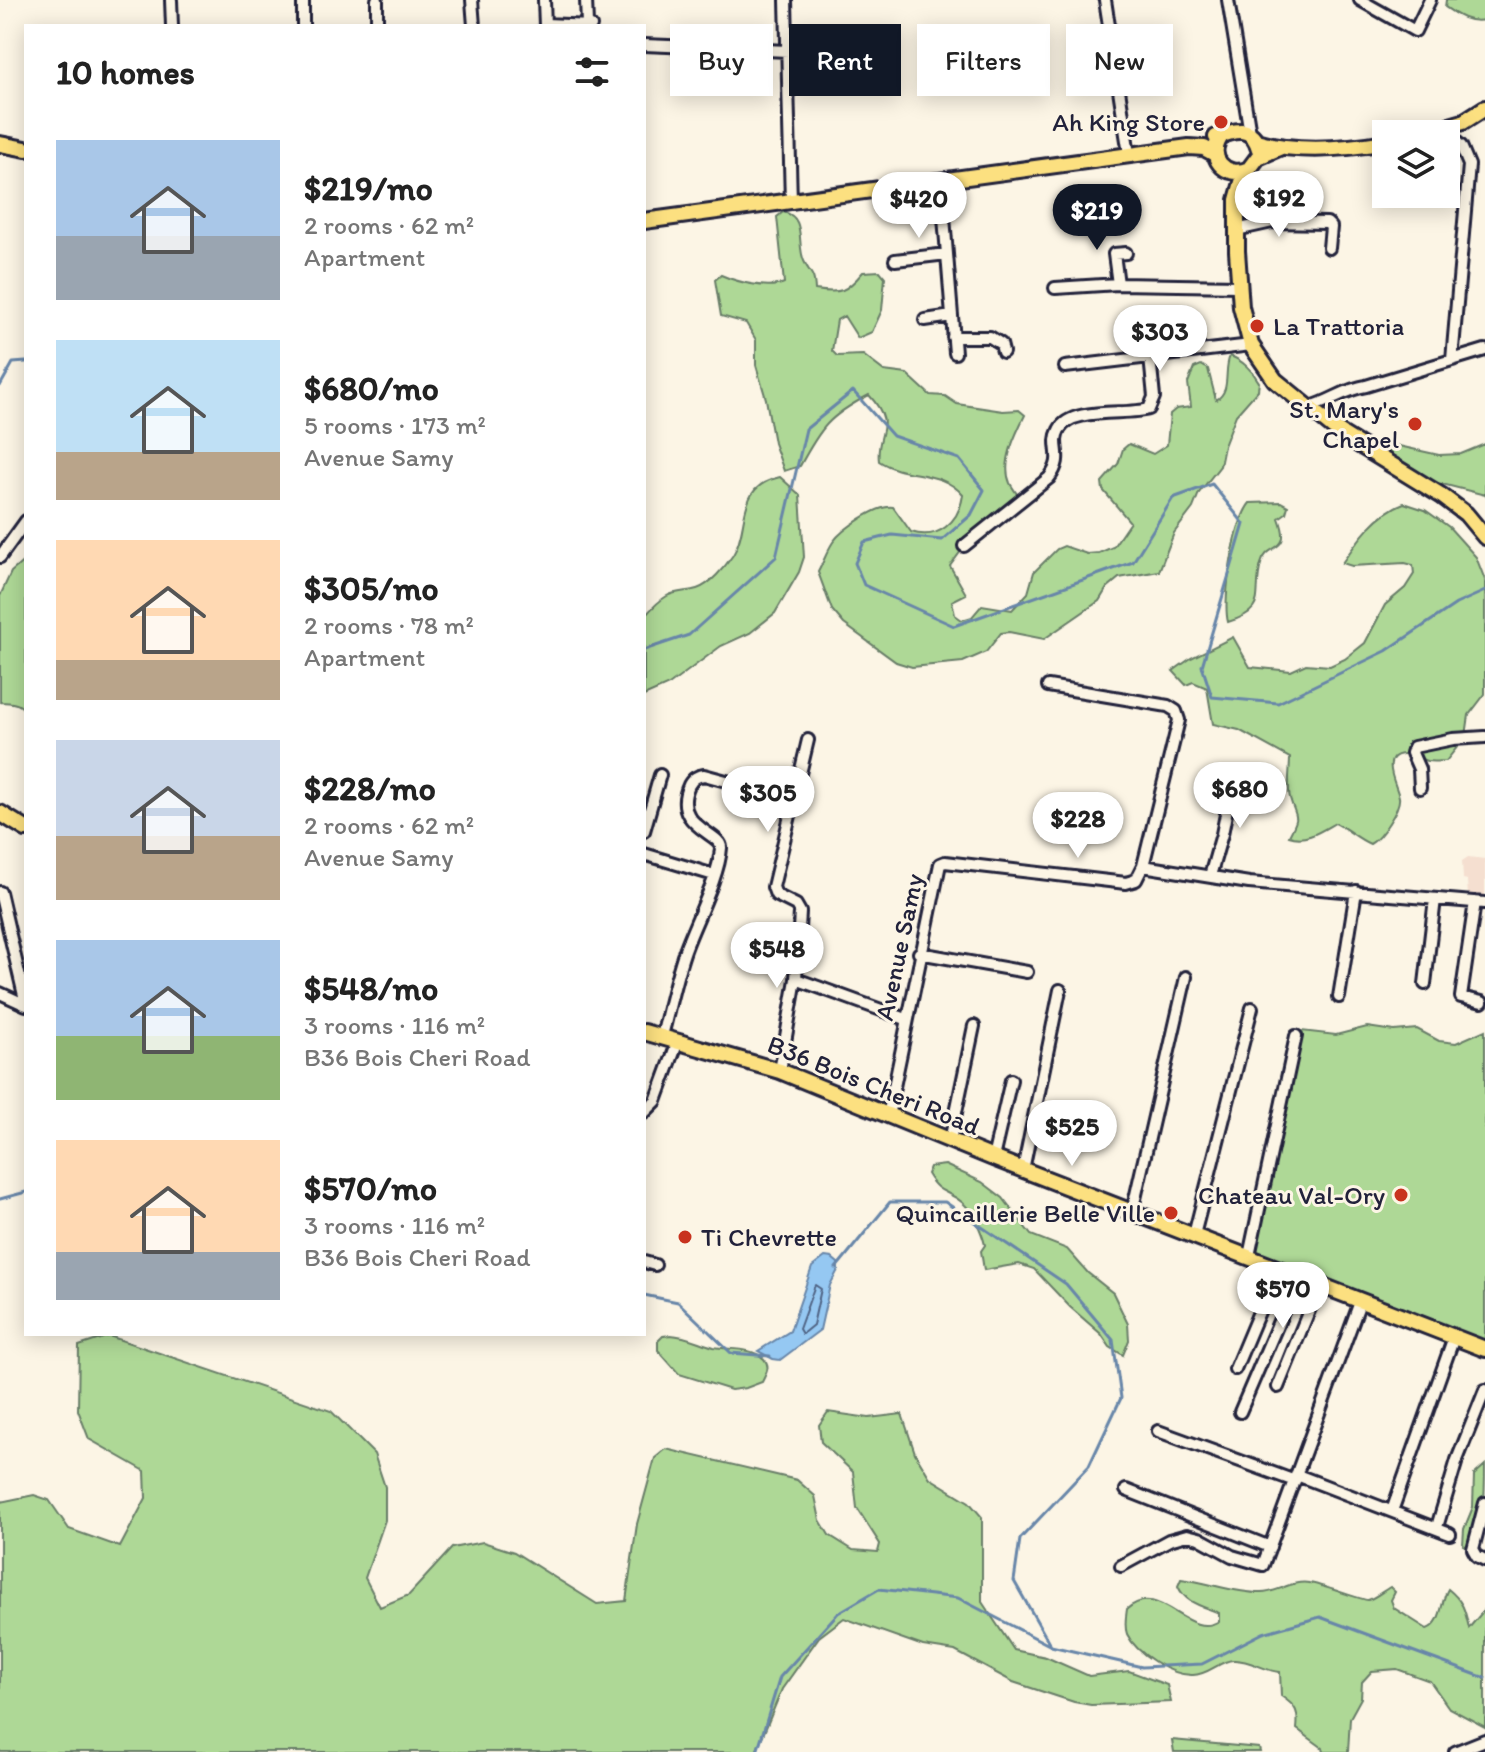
<!DOCTYPE html>
<html lang="en">
<head>
<meta charset="utf-8">
<style>
	body { margin:0; font-family:Itim,sans-serif; background:#f6f6f6; color:#222; height:100vh; display:flex; flex-direction:column; font-size:30px; white-space:nowrap }
	* { box-sizing:border-box; margin:0 }
	p { font-size:26px; color:#767676 }
	.icon { flex:none; width:44px; height:44px; fill:none; stroke:currentColor; stroke-width:2; stroke-linecap:round; stroke-linejoin:round }
	.map { position:relative; flex:1; overflow:hidden }
	.panel { position:absolute; left:24px; top:24px; width:622px; height:1312px; display:flex; flex-direction:column; background:#fff; border-radius:0px; box-shadow:0 4px 20px #0003 }
	.panel>* { flex:none }
	.hud { position:absolute; left:670px; top:24px; width:694px; height:72px; display:flex; gap:16px }
	.fabs { position:absolute; left:1372px; top:120px; display:grid; gap:16px }
	.fabs a { display:grid; place-items:center; width:88px; height:88px; border-radius:0px; background:#fff; box-shadow:0 4px 20px #0003; font-size:40px }
	.price { position:absolute; translate:-50% -68px; padding:0 18px; border-radius:28px; background:#fff; color:#222; font-size:26px; line-height:52px; filter:drop-shadow(0 2px 4px #0008) }
	.price::after { content:''; position:absolute; left:50%; top:48px; width:24px; height:18px; margin-left:-12px; background:inherit; clip-path:polygon(0 0,100% 0,50% 100%) }
	.price.selected { background:#111827; color:#fff }
	ul { padding:0; list-style:none }
	li { display:flex; align-items:center; gap:24px; height:200px; padding:0 32px }
	li span { display:grid; place-items:center; flex:none; width:224px; height:160px; border-radius:0px; color:#555 }
	li>.icon { margin-inline-start:auto }
	span .icon { width:96px; height:96px; fill:#fffc; stroke-width:1 }
	li b { font-size:34px }
	h2 { display:flex; justify-content:space-between; align-items:center; height:96px; padding:0 32px; font-size:34px }
	.tag { padding:0 28px; border-radius:0px; background:#fff; box-shadow:0 4px 20px #0003; font-size:28px; line-height:72px }
	.tag.selected { background:#111827; color:#fff }
	.map>svg:first-child { display:block }
	.built { fill:#f5dfd0 }
	.green { fill:#aed896; stroke:#687d68; stroke-width:2 }
	.water { fill:#95c8f2; stroke:#6786a9; stroke-width:2 }
	.lines { fill:none; stroke-linecap:round; stroke-linejoin:round }
	.shore { stroke:#506484; stroke-width:2 }
	.stream { stroke:#6786a9; stroke-width:3 }
	.minor-casing { stroke:#22223b; stroke-width:16 }
	.major-casing { stroke:#22223b; stroke-width:20 }
	.minor { stroke:#fcf5e5; stroke-width:10 }
	.major { stroke:#fce080; stroke-width:14 }
	.poi-dot { fill:#c8321e; stroke:#fcf5e5; stroke-width:3 }
	.labels { text-anchor:middle; dominant-baseline:central; stroke-width:6; stroke-linejoin:round; paint-order:stroke }
	.poi-label { font-size:26px; fill:#22223b; stroke:#fcf5e5; text-anchor:end }
	.street-label { font-size:26px; fill:#22223b; stroke:#fcf5e5 }
</style>
</head>
<body>
<div class="map">
<svg width="1485" height="1752" viewBox="0 0 1485 1752">
	<rect width="100%" height="100%" fill="#fcf5e5"/>
	<filter id="ink" filterUnits="userSpaceOnUse"><feTurbulence type="fractalNoise" baseFrequency=".0125" numOctaves="2"/><feDisplacementMap in="SourceGraphic" scale="16" xChannelSelector="R" yChannelSelector="G"/><feConvolveMatrix kernelMatrix="1 2 1 2 8 2 1 2 1" color-interpolation-filters="sRGB"/></filter>
	<g filter="url(#ink)">
		<path class="built" d="M1468 857 1485 859V898L1468 897 1467 880 1463 879 1462 861Z"/>
		<path class="green" d="M1446 0H1485V20C1468 23 1458 16 1445 7Z
			M783 212C807 217 796 243 804 261 810 275 814 271 815 290 841 294 846 292 863 272L880 271 885 277 882 310 872 332 858 338 844 316 837 320 832 351 837 356 863 355 884 371 907 374 930 395 945 396 957 404 1003 411 1019 410 1025 415C1016 433 1001 463 1010 483 1013 489 1018 495 1021 500L964 547 950 566 966 594 952 601 955 615 962 620 972 617 982 605 1012 610 1028 593 1034 572 1057 549 1064 546 1087 554 1099 553 1113 547 1130 522 1103 490 1102 482 1118 464 1123 449 1129 444 1153 454 1167 445 1170 414 1176 409 1191 407 1188 383 1194 368 1201 365 1208 369 1216 400C1232 391 1223 370 1230 356 1242 360 1253 371 1259 382L1258 390 1236 415 1224 446 1220 466 1199 493 1193 508 1174 533 1159 571 1119 578 1107 588 1099 601 1044 639 1009 632 1001 633 986 652 963 662 912 667 896 662 844 624 832 610 818 572C823 563 827 551 833 542 841 530 878 504 893 507L911 532C938 541 959 522 963 495 941 469 906 479 879 461 875 432 898 427 869 395 829 416 821 427 800 466L784 471 774 443 766 399 756 365V340L746 323 721 316 715 280 721 275C737 282 768 290 784 283L777 217Z
			M1390 444 1439 455 1461 454 1485 444V495L1395 472 1387 459Z
			M780 477 800 495 804 557 799 572 775 613 750 633 721 646 669 685 644 696V617C651 609 658 601 667 596 676 591 687 592 697 589 710 585 725 567 733 555 751 525 734 487 780 477Z
			M1281 502 1288 506 1286 513 1279 518C1293 555 1267 541 1261 564 1252 596 1269 610 1228 622 1222 599 1235 521 1250 503Z
			M1404 503 1425 510 1449 527 1476 557 1485 580V694L1469 715 1466 736 1446 761C1440 761 1433 762 1427 761 1419 759 1411 753 1403 754 1379 756 1397 786 1399 797 1401 808 1380 839 1370 844 1358 839 1348 829 1335 823 1321 831 1306 842 1289 836 1301 813 1296 820 1290 798 1287 787 1290 770 1290 758L1239 730 1213 724 1207 688 1193 682 1186 685 1173 671 1191 658 1233 637 1250 667 1291 671 1306 664 1330 666 1345 659 1365 643 1385 605 1405 588 1414 574 1413 565 1405 563 1352 566 1342 563C1358 540 1377 513 1404 503Z
			M26 559V714C22 702 12 703 0 702V596L11 572Z
			M1367 1027 1394 1031 1417 1029 1439 1041 1456 1043 1485 1030V1339L1482 1344 1244 1254 1293 1030 1336 1035Z
			M945 1165 982 1182 1003 1198 1031 1235 1067 1249 1088 1273 1113 1293 1128 1324 1129 1340 1123 1355 1110 1347 1101 1334 1070 1307 1034 1269 1019 1264 984 1270 981 1251 985 1245C982 1232 973 1212 963 1203 947 1189 940 1196 927 1174L930 1167Z
			M671 1335C687 1336 699 1343 714 1347 729 1350 752 1347 764 1359 771 1366 766 1374 762 1382L746 1388 731 1390 679 1374 658 1350V1341L663 1336Z
			M109 1336 331 1411 374 1454 385 1487V1520L365 1578 380 1607 409 1595 452 1548 483 1542 514 1552 597 1604 626 1601 637 1524 655 1458 666 1449 797 1480 815 1496 820 1520 829 1535 853 1550 878 1552 880 1544 857 1508 853 1472 821 1442 819 1425 828 1412 869 1418 902 1414 915 1453 930 1478 969 1502 982 1517V1602L1014 1650 1046 1657 1089 1676 1129 1671 1167 1685 1171 1702 1091 1705 1074 1702 1013 1682 955 1651 923 1646 844 1618 819 1637 782 1689 756 1752H0V1502L34 1495 49 1500 69 1529 120 1547 146 1498 145 1471 89 1439 78 1410 79 1346Z
			M1485 1465C1485 1491 1485 1530 1471 1548L1463 1545 1464 1529 1473 1507 1474 1475Z
			M1181 1579C1208 1582 1234 1593 1261 1593 1277 1593 1292 1580 1309 1583 1320 1584 1364 1601 1368 1600 1375 1598 1383 1591 1390 1587L1395 1592 1391 1600 1394 1608 1427 1629C1443 1623 1440 1602 1448 1589 1463 1601 1465 1610 1469 1628L1485 1609V1727L1449 1708 1430 1681 1397 1669 1372 1671 1362 1682 1361 1698 1350 1718 1348 1752H1324L1323 1748 1297 1729C1299 1711 1296 1706 1281 1696L1280 1672C1264 1671 1250 1659 1233 1660 1219 1661 1208 1675 1193 1675 1171 1676 1136 1653 1127 1634 1124 1626 1126 1617 1127 1609 1160 1579 1187 1641 1219 1621V1613C1202 1606 1185 1603 1178 1586Z
			M1172 1740 1259 1748 1260 1752H1174Z"/>
		<path class="water" d="M825 1257 832 1258 838 1263V1270L830 1285 820 1330 780 1360 773 1359 758 1351 790 1331 812 1267Z"/>
		<g class="lines">
			<path class="shore" d="M815 1285 821 1289 813 1325 802 1334 799 1329Z"/>
			<path class="stream" d="M0 386 13 363 26 362
				M644 650 689 635 776 557 806 429 853 391 893 436 959 459 984 490 971 515 942 540 892 535 864 542 855 563 864 585 954 626 1133 562 1173 498 1212 484 1244 524 1202 666 1212 697 1278 703 1386 651 1456 604 1485 591
				M0 1199 26 1192
				M836 1268 890 1202H945L1066 1284 1113 1340 1121 1398 1089 1466 1020 1539 1014 1581 1051 1646 1142 1667 1202 1664 1263 1633 1320 1617 1485 1678
				M644 1295 678 1302 731 1353 770 1356
				M757 1752 780 1677 838 1613 879 1589 958 1598 1051 1646"/>
			<g class="minor-casing">
				<path id="minor" d="M171 0 172 26
					M377 0V26
					M472 0 474 26
					M544 0 545 26
					M586 0 587 24
					M786 0 791 203
					M1105 0 1129 154
					M1228 0 1250 133
					M1360 0 1415 31 1430 0
					M545 24 591 26
					M303 26V0
					M644 45 788 51
					M1441 128 1461 146 1469 165 1452 360
					M941 180 955 353
					M1236 230 1272 222 1327 223 1331 227 1329 248
					M895 260 947 254
					M1118 284 1114 254 1126 253
					M1055 288 1118 284 1239 286
					M925 320 952 316
					M953 337H990L1001 344 1003 352
					M1065 367 1251 345
					M1310 407C1330 402 1345 389 1366 386L1485 350
					M964 546 1049 478C1066 456 1050 447 1059 430 1071 406 1127 416 1149 409L1154 397 1150 357
					M0 557 26 521
					M1048 686 1168 706 1176 711 1179 720 1143 866
					M1420 788 1419 769 1412 753 1414 747 1453 739 1485 737
					M644 831 660 775
					M644 854 714 875
					M1210 876 1222 834 1234 774
					M0 892 26 1004
					M1475 902 1461 997 1482 1002
					M919 953 1027 972
					M796 979 906 1019
					M1425 984 1435 899
					M0 993 26 1005
					M1339 997 1356 891
					M662 1036C669 1009 675 980 684 953 694 923 719 878 721 848 722 833 670 826 689 785 693 778 697 776 704 775L793 799
					M780 1071 796 979 800 912 796 905 776 895 773 887 808 740
					M644 1113 656 1101 678 1041
					M888 1116 940 864 945 862 1126 883 1136 880 1143 866 1249 883 1485 903
					M950 1141 974 1026
					M993 1158 1011 1080
					M1023 1170 1060 990
					M1132 1212 1186 977
					M1194 1235 1252 1008
					M1249 1256 1296 1036
					M644 1262 655 1265
					M1235 1369 1277 1269
					M1278 1387 1319 1286
					M1240 1412 1298 1277
					M1158 1431 1295 1481
					M1297 1475 1450 1534
					M1126 1490 1270 1547
					M1485 1503 1473 1549 1477 1556 1485 1560
					M1392 1511 1454 1337
					M1437 1527 1457 1460 1485 1390
					M1121 1566 1169 1540 1187 1535 1199 1538 1232 1556 1263 1565 1360 1302
					M1455 1752 1485 1740"/>
			</g>
			<g class="major-casing">
				<path id="major" d="M1422 134 1463 122 1485 108
					M1222 135C1205 156 1225 180 1249 169L1258 157 1281 147
					M1216 137C1234 130 1252 124 1259 149
					M1256 141C1296 153 1345 149 1386 142
					M0 144 26 149
					M1245 172 1237 200V251L1241 307 1251 345 1275 380 1340 433 1442 496 1466 514 1485 537
					M644 221 1189 147 1204 148 1215 154
					M0 813 26 829
					M644 1032 780 1071 993 1158 1485 1349"/>
			</g>
			<use href="#minor" class="minor"/>
			<use href="#major" class="major"/>
		</g>
	</g>
	<g class="poi-dot">
		<circle cx="1221" cy="122" r="8"/>
		<circle cx="1257" cy="326" r="8"/>
		<circle cx="1415" cy="424" r="8"/>
		<circle cx="1401" cy="1195" r="8"/>
		<circle cx="1171" cy="1213" r="8"/>
		<circle cx="685" cy="1237" r="8"/>
	</g>
	<g class="labels">
		<g class="poi-label">
			<text x="1205" y="122">Ah King Store</text>
			<text x="1273" y="326" text-anchor="start">La Trattoria</text>
			<text x="1399" y="409">St. Mary's<tspan x="1399" dy="30">Chapel</tspan></text>
			<text x="1385" y="1195">Chateau Val-Ory</text>
			<text x="1155" y="1213">Quincaillerie Belle Ville</text>
			<text x="701" y="1237" text-anchor="start">Ti Chevrette</text>
		</g>
		<g class="street-label">
			<text transform="translate(899 947) rotate(-78)">Avenue Samy</text>
			<text transform="translate(874 1085) rotate(22)">B36 Bois Cheri Road</text>
		</g>
	</g>
</svg>
<div class="fabs">
<a><svg class="icon" aria-label="layers" viewBox="0 0 24 24"><path d="M12 4l9 5-9 5-9-5zM3 14l9 5 9-5"/></svg></a>
</div>
<b class="price" style="left:1279px;top:239px">$192</b>
<b class="price" style="left:919px;top:240px">$420</b>
<b class="price selected" style="left:1097px;top:252px">$219</b>
<b class="price" style="left:1160px;top:373px">$303</b>
<b class="price" style="left:1240px;top:830px">$680</b>
<b class="price" style="left:768px;top:834px">$305</b>
<b class="price" style="left:1078px;top:860px">$228</b>
<b class="price" style="left:777px;top:990px">$548</b>
<b class="price" style="left:1072px;top:1168px">$525</b>
<b class="price" style="left:1283px;top:1330px">$570</b>
<div class="hud">
<a class="tag">Buy</a>
<a class="tag selected">Rent</a>
<a class="tag">Filters</a>
<a class="tag">New</a>
</div>
<section class="panel">
<h2>10 homes<svg class="icon" aria-label="filters" viewBox="0 0 24 24"><path d="M4 7h16M4 17h16"/><circle cx="9" cy="7" r="2"/><circle cx="15" cy="17" r="2"/></svg></h2>
<ul>
<li><span style="background:linear-gradient(#a9c7e8 60%,#9aa5b1 0)"><svg class="icon" aria-label="home" viewBox="0 0 24 24"><path d="M3 11l9-7 9 7M6 9v11h12V9"/></svg></span><div><b>$219/mo</b><p>2 rooms · 62 m²</p><p>Apartment</p></div></li>
<li><span style="background:linear-gradient(#bfe0f5 70%,#b9a48a 0)"><svg class="icon" aria-label="home" viewBox="0 0 24 24"><path d="M3 11l9-7 9 7M6 9v11h12V9"/></svg></span><div><b>$680/mo</b><p>5 rooms · 173 m²</p><p>Avenue Samy</p></div></li>
<li><span style="background:linear-gradient(#ffd9b3 75%,#b9a48a 0)"><svg class="icon" aria-label="home" viewBox="0 0 24 24"><path d="M3 11l9-7 9 7M6 9v11h12V9"/></svg></span><div><b>$305/mo</b><p>2 rooms · 78 m²</p><p>Apartment</p></div></li>
<li><span style="background:linear-gradient(#c9d6e8 60%,#b9a48a 0)"><svg class="icon" aria-label="home" viewBox="0 0 24 24"><path d="M3 11l9-7 9 7M6 9v11h12V9"/></svg></span><div><b>$228/mo</b><p>2 rooms · 62 m²</p><p>Avenue Samy</p></div></li>
<li><span style="background:linear-gradient(#a9c7e8 60%,#8fb573 0)"><svg class="icon" aria-label="home" viewBox="0 0 24 24"><path d="M3 11l9-7 9 7M6 9v11h12V9"/></svg></span><div><b>$548/mo</b><p>3 rooms · 116 m²</p><p>B36 Bois Cheri Road</p></div></li>
<li><span style="background:linear-gradient(#ffd9b3 70%,#9aa5b1 0)"><svg class="icon" aria-label="home" viewBox="0 0 24 24"><path d="M3 11l9-7 9 7M6 9v11h12V9"/></svg></span><div><b>$570/mo</b><p>3 rooms · 116 m²</p><p>B36 Bois Cheri Road</p></div></li>
</ul>
</section>
</div>
</body>
</html>
